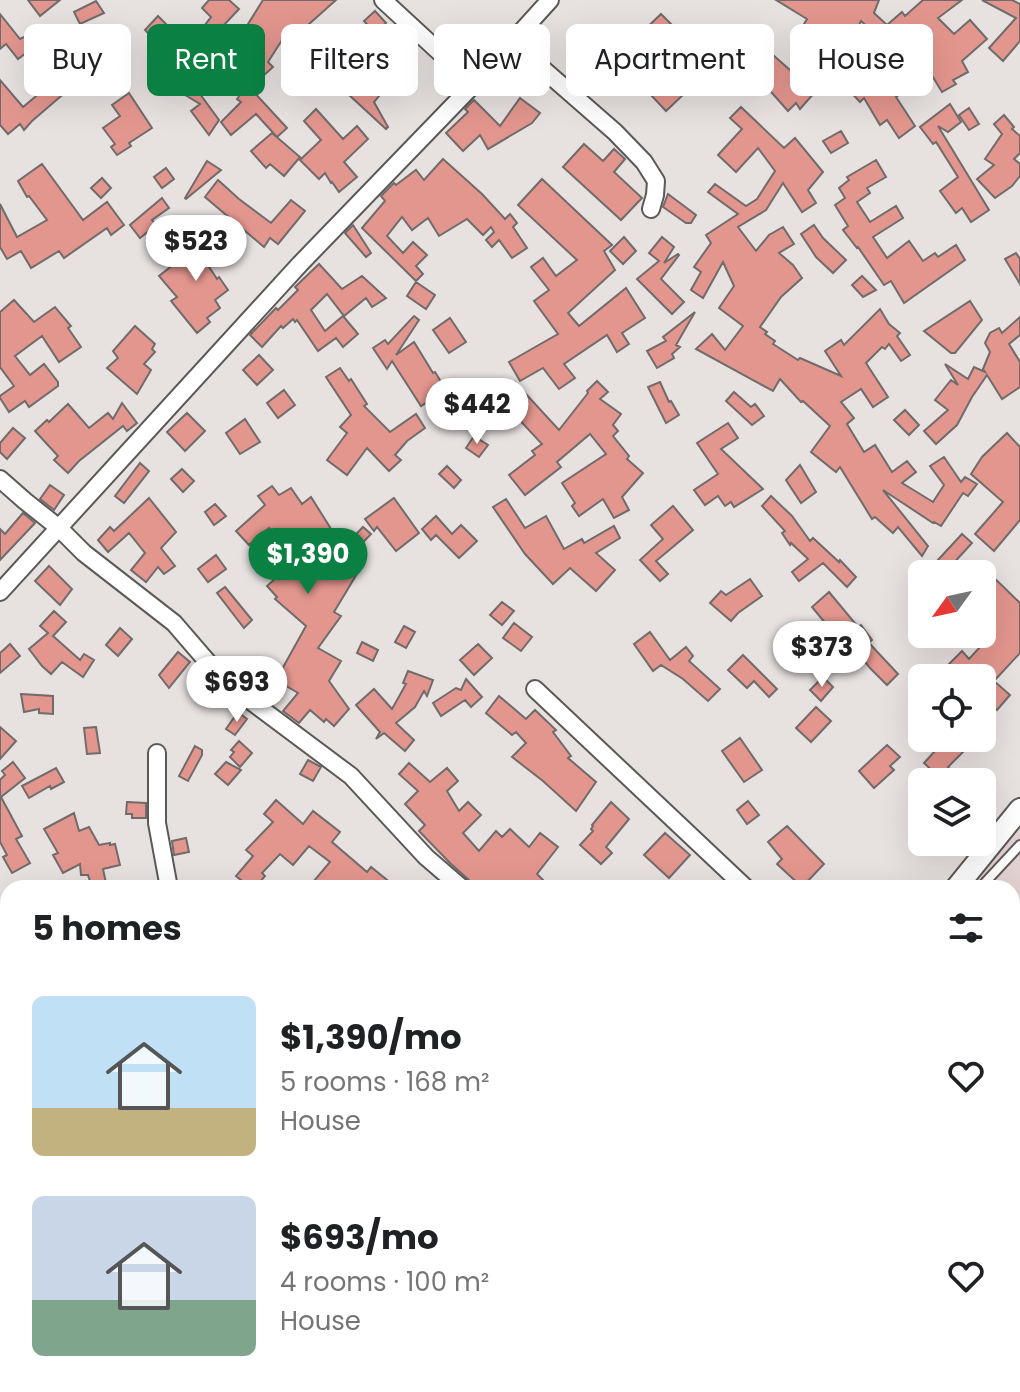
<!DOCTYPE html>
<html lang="en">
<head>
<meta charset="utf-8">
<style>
	body { margin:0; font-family:Poppins,sans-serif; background:#f6f6f6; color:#202124; height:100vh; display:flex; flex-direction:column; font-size:30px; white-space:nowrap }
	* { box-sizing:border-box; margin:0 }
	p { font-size:26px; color:#757577 }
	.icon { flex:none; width:44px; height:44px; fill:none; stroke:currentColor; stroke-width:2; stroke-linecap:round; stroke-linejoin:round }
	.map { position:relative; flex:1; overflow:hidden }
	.side { position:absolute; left:0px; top:880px; width:1020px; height:512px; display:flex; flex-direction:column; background:#fff; border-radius:24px 24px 0 0; box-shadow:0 8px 32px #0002 }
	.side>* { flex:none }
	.guide { position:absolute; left:24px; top:24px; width:972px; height:72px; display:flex; gap:16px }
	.needle { width:52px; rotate:237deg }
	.controls { position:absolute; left:908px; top:560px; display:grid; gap:16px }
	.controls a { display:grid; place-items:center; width:88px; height:88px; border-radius:12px; background:#fff; box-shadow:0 8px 32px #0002; font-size:40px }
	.price { position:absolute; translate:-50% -68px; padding:0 18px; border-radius:28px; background:#fff; color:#222; font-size:26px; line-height:52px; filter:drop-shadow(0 2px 4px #0008) }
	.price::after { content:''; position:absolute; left:50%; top:48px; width:24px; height:18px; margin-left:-12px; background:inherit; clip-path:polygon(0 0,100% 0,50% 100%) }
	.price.active { background:#0b8043; color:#fff }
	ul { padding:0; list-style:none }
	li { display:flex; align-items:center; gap:24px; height:200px; padding:0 32px }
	li span { display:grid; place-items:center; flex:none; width:224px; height:160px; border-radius:12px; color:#555 }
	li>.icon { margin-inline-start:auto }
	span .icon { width:96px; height:96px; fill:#fffc; stroke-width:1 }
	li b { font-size:34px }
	h2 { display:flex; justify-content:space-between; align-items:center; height:96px; padding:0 32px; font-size:34px }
	.pill { padding:0 28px; border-radius:12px; background:#fff; box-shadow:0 8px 32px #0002; font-size:28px; line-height:72px }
	.pill.active { background:#0b8043; color:#fff }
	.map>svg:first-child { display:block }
	.built { fill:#e2d3d2 }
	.building { fill:#e3968e; stroke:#716b6b; stroke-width:2 }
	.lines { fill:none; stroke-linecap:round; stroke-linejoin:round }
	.service-casing { stroke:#5d5858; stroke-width:12 }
	.minor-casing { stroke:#5d5858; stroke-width:20 }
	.tertiary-casing { stroke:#5d5858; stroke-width:24 }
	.service { stroke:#fff; stroke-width:8 }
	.minor { stroke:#fff; stroke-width:16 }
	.tertiary { stroke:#fff; stroke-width:20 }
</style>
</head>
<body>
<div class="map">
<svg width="1020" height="1392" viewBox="0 0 1020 1392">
	<rect width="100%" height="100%" fill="#e7e1e0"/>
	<path class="built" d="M1020 829V1392H508L516 1384H1012V888H969Z"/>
	<path class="building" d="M28 0H60L40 16Z
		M209 0H229L239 9 222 27 220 25 205 44 225 61 263 0H336L308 25 339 47 334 52 350 68 361 55 370 63 359 76 379 96 374 102 388 127 386 129 348 94 319 62 284 37 268 62 273 67 250 88 287 128 277 137 256 114 231 135 221 122 241 102 237 99 240 95 215 73 214 74 188 47 211 17 202 8Z
		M776 0H879L874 13 887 25 902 12 905 16 923 0H962L938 18 954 34 970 20 987 39 962 61 968 72 953 80 956 84 942 92 931 74 896 97 915 126 899 138 887 120 880 125 864 98 860 102 847 88 858 78 853 73 864 62 862 60 879 37 861 21 857 29 851 25 821 67 803 54 818 31 804 24 807 19Z
		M982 0H1012L1020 4V41L1003 61 989 48 1016 18Z
		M96 1 104 13 80 24 74 12Z
		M375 11 386 23 375 33 364 21Z
		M0 14 20 39 26 36 35 46 18 59 6 44 0 49Z
		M661 14 683 36 687 32 705 49 674 82 685 93 666 111 606 47 625 29 635 39Z
		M158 16 167 25 154 39 145 30Z
		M118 31 127 44 96 67 87 54Z
		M773 55 815 92 800 109 796 103 788 111 755 74 761 70Z
		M179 75 184 82 189 79 219 120 209 135 191 111 200 104 172 87Z
		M43 78 53 88 59 83 67 91 32 121 24 130 20 124 8 134 0 125V80L23 107 41 92 35 86Z
		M129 93 152 128 129 143 131 146 117 155 111 147 115 144 103 128 120 116 112 105Z
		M520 98 540 113 532 123 488 149 480 135 463 151 446 133 468 112 465 109 474 100 500 126Z
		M950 104 961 122 948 132 938 126 989 210 971 222 962 208 956 213 940 191 958 177 936 142 933 144 920 127Z
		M741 107 784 148 795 138 823 172 808 190 816 203 802 212 783 183 766 210 738 227 756 251 769 235 783 227 794 244 779 253 793 265 802 278 781 297 760 327 767 332 765 334 775 341 773 344 798 360 800 358 841 376 825 351 841 340 844 345 880 309 889 324 900 333 897 336 910 355 901 361 889 344 885 349 882 347 866 363 888 397 873 407 861 389 841 402 854 418 847 424 864 452 875 445 892 472 907 461 916 472 902 483 933 502 944 485 930 466 944 457 961 482 965 477 977 484 968 496 963 493 941 526 934 522 933 523 883 490 928 546 922 556 898 527 893 533 875 517 872 519 840 467 836 472 811 452 830 426 803 401 801 402 780 379 773 391 696 349 712 334 725 350 743 326 719 308 734 286 723 262 703 298 691 290 701 272 694 267 711 243 706 235 738 214 708 192 715 184 746 206 757 199 775 171 758 148 736 172 718 155 742 129 730 118Z
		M969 108 979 124 969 130 959 115Z
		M316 109 343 139 357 126 368 139 344 162 357 177 339 192 332 182 331 183 325 173 319 179 300 160 321 140 304 121Z
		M1004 115 1014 127 1012 129 1020 136V153L1014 159 1020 164V176L1012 186 995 198 977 179 994 165 985 159 1002 134 994 124Z
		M841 131 848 143 831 153 823 141Z
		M272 133 300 157 284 176 270 164 266 168 251 151Z
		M584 144 603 161 614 149 625 159 614 172 642 198 621 220 563 167Z
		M443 159 482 194 505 219 510 214 517 223 513 227 527 248 512 258 499 240 492 247 486 240 494 232 491 227 483 235 467 219 439 236 428 218 412 230 402 217 387 236 403 253 413 242 427 255 416 266 423 274 416 281 362 228 385 201 381 196 394 183 396 185 416 170 424 180Z
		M876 160 886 177 867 188 870 193 857 202 870 222 896 206 903 218 873 237 887 258 909 241 923 261 935 253 938 257 956 245 965 260 904 303 891 281 884 285 858 247 857 248 843 230 848 226 835 205 845 198 839 188 849 180 847 177Z
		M207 161 221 170 186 199 185 198Z
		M42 164 83 220 107 202 124 225 111 235 107 228 64 258 59 251 31 268 21 251 7 259 0 247V204L17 237 47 220 29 196 27 197 18 181Z
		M166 168 174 179 162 188 154 177Z
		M102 178 111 188 101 198 91 188Z
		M542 179 612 245 604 251 615 270 568 313 579 326 626 288 645 318 622 333 629 344 617 352 607 335 564 364 575 378 559 389 543 368 520 381 509 362 558 334 534 301 549 290 531 267 543 258 556 276 577 260 518 205Z
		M218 180 239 199 271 223 291 200 305 211 278 244 270 238 264 247 205 197Z
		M668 194 696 215 691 223H686L663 207Z
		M162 198 169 208 152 220 156 225 140 238 130 225Z
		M353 225 371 253 366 257 345 233Z
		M814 225 823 238 846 260 833 273 816 257 801 234Z
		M206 227 219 236 204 259 217 279 219 277 228 290 215 300 220 308 207 318 210 322 197 333 171 301 177 297 159 276 191 251Z
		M624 237 636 251 623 264 610 251Z
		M662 237 674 247 664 263 678 254 679 255 661 279 684 302 672 314 637 279 659 261 649 253Z
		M1016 253 1020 259V284L1005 259Z
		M319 264 342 289 362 276 386 298 372 307 366 298 344 316 327 294 311 310 325 331 343 316 358 334 343 347 336 338 318 351 297 320 295 322 293 319 283 328 281 326 262 347 250 335 276 308 278 310 298 290 295 287Z
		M862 276 876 290 863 297 852 285Z
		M416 282 435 295 426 309 407 296Z
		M14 300 34 322 55 307 71 326 68 328 81 347 59 362 42 336 15 356 30 375 44 364 58 382V386L29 407 25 401 9 412 0 398V396L14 386 0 367V312Z
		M970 301 982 320 955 353H951L924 331Z
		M695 312 676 345 680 347 672 354 674 358 657 368 647 351 666 341 663 337Z
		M414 316 419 320 396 355 414 342 433 373 435 372 446 390 421 406 392 361 387 369 373 348 385 340 388 344Z
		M1020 317V335L1009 344 1020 362V387L1002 399 987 375 972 397 957 425 936 444 924 431 948 410 935 400 951 380 958 385 945 364 968 379 974 367 985 372 983 369 990 352 985 343 990 333 999 328 1002 333Z
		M450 318 466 342 449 353 433 330Z
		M135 326 155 344 152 349 155 352 144 364 151 370 137 394 107 368 118 358 113 351Z
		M259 355 273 370 257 385 243 370Z
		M340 368 349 381 351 379 367 404 364 406 390 432 416 414 425 428 407 441 395 455 401 460 389 471 367 448 347 475 327 460 347 433 340 427 351 415 326 377Z
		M597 381 608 392 600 399 621 414 613 425 618 431 613 436 629 456 627 459 643 473 622 497 629 510 614 518 603 499 579 516 572 506 575 503 562 483 606 454 590 434 557 462 561 467 525 495 509 475 535 455 532 451 542 444 502 401 515 382 559 430 588 393 587 391Z
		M660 382 669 402 671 401 679 415 666 423 648 387Z
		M284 390 295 405 278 418 267 403Z
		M734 392 751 407 755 404 764 416 752 425 726 401Z
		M122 403 137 423 127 431 123 426 79 461 68 473 54 460 58 456 35 431 47 420 49 422 68 404 89 428 108 413 113 419Z
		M905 410 919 425 909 435 894 420Z
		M187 413 205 431 185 451 167 432Z
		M245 419 260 442 240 454 226 433Z
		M728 423 738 438 721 449 763 489 734 507 731 502 725 506 718 496 705 505 694 490 718 474 697 443Z
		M13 428 25 438 7 459 0 452V443Z
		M1007 433 1020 447V520L994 551 975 534 1003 502 971 474 982 457Z
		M474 436 488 445 479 457 466 448Z
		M140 463 149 471 124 503 115 496Z
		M800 465 816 492 801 503 786 480Z
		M447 466 461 480 454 488 439 474Z
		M182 469 194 481 183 492 171 479Z
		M50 485 64 495 54 510 40 499Z
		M272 486 279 495 291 488 302 504 311 497 343 548 363 527 371 534 343 563 358 572 334 612 341 616 318 648 341 661 329 681 349 709 334 726 326 719 324 722 310 710 299 723 283 711 298 693 276 680 306 626 275 599 277 597 267 586 296 560 284 543 280 545 269 528 249 545 236 531 265 505 258 496Z
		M771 496 792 516 810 541 813 538 839 562 840 560 856 577 847 587 823 563 799 581 792 572 808 559 791 543 790 545 782 533 785 531 762 506Z
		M149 498 176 532 161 548 175 566 164 574 158 567 146 582 131 570 145 553 129 533 108 552 98 540 110 527 114 531Z
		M394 498 419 533 396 551 377 527 374 531 365 519Z
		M506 499 525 528 546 516 564 549 582 539 584 543 614 526 620 538 596 553 615 570 596 591 570 568 553 584 525 554 493 507Z
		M215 504 226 516 214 525 205 512Z
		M673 506 693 530 656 561 668 574 660 581 640 560 663 539 651 525Z
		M23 513 35 523 0 560V529L5 534Z
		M436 516 452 534 461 525 477 541 459 558 436 535 431 540 422 529Z
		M962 534 972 543 950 567 957 574H925Z
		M216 555 226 569 208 582 198 569Z
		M49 566 72 589 60 605 35 581Z
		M982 566 1020 603V653L994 681 1010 695 997 710 982 696V678H963L949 664 962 651 969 659 991 635 982 627Z
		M750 579 762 596 738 613 731 621 710 603 721 591 726 595Z
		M225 587 252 620 244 628 217 593Z
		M829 592 858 627 861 625 872 640 869 643 898 674 887 685 870 668 836 625 831 630 812 607Z
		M502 602 514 611 502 625 490 615Z
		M54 611 66 622 53 636 80 660 84 654 94 660 83 677 62 662 51 674 42 666 29 649 48 633 40 626Z
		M514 623 532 637 521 651 503 638Z
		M404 626 415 632 406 648 395 642Z
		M120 628 132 639 118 656 106 645Z
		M650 632 670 660 686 647 693 656 689 661 720 689 708 701 683 679 661 665 653 671 634 644Z
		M362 642 378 650 373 661 357 653Z
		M10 644 20 656 0 673V653Z
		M478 644 492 658 474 675 460 660Z
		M178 652 190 662 169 688 159 675Z
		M743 655 777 689 769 697 754 681 747 688 728 670Z
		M408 671 433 680 427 696 424 691 415 707 396 723 414 740 405 751 384 733 376 739 380 732 356 705 374 689 392 709 406 684 403 683Z
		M823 677 833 687 821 701 810 690Z
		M466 679 482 697 471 707 465 700 441 716 433 703 456 688 461 690Z
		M21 694 53 696V714L39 713V709L24 712Z
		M499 696 526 719 535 710 556 730 553 732 571 756 568 758 596 782 576 811 543 781 512 757 526 743 516 732 512 735 486 713Z
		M816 707 831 721 811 742 796 728Z
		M238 712 247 719 235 735 226 729Z
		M0 727 16 741 0 759Z
		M96 727 100 753 87 754 84 728Z
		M740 738 762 770 744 782 722 751Z
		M947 738H959L968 747 948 767 962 782H932L938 776 924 763Z
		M239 741 252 753 240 767 230 757 234 752 231 750Z
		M887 745 900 757 890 766 894 770 874 788 859 771Z
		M195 746 202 750V755L188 781 179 776Z
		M308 760 321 767 313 781 300 774Z
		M13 762 25 778 1 797 22 836 16 839 30 863 12 873 3 857 7 855 0 842V780L5 775 2 771Z
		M226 762 241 770 228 785 215 774Z
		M409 763 430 782 447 768 458 781 447 791 459 811 468 802 481 815 463 833 479 851 496 831 502 837 510 829 529 847 540 833 558 847 537 874 551 888H473L469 880 450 863 419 831 425 825 405 804 418 791 399 774Z
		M56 768 64 782 51 789 50 786 29 798 22 786Z
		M276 800 303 824 313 811 340 832 332 842 367 872 371 867 397 888H308L330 862 309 846 293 865 280 854 262 873 265 876 255 888H251L236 876 253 856 246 850 273 822 264 814Z
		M748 801 759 815 747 824 737 810Z
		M127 802 146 803V818H132V814H126Z
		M611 802 629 819 606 847 612 853 601 864 580 845 593 831 591 829 593 826 592 825Z
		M74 813 79 831 89 827 99 845 110 843V845L115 844 120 865 103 869 107 888H92L88 875H81L80 864 63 873 53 855 58 853 44 829Z
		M787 826 824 864 802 887 777 864 782 859 768 842Z
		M665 833 690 855 669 878 644 855Z
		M186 838 189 852 174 855 172 841Z"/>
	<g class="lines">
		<g class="service-casing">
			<path id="service" d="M980 888 1020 845
				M1012 1030 1020 1021
				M1012 1172 1020 1179
				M830 1384V1392
				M860 1384 861 1392
				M521 1392 529 1384"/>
		</g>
		<g class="minor-casing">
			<path id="minor" d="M383 0 474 84
				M512 42 615 132 644 162 656 181 655 195 651 209
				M0 479 25 501 59 528 84 553 174 623 224 681 351 776 426 857 462 888
				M0 592 300 264 474 84 550 0
				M535 689 746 888
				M157 753V823L169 888
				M0 1263 8 1270
				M0 1380 8 1375
				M133 1384 142 1392
				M279 1392 287 1384"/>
		</g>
		<g class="tertiary-casing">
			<path id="tertiary" d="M956 888 1020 809
				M484 1392 491 1384"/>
		</g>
		<use href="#service" class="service"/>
		<use href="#minor" class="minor"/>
		<use href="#tertiary" class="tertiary"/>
	</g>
</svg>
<div class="controls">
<a><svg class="needle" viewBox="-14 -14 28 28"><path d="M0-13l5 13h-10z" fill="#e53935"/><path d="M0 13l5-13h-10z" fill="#757577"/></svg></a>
<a><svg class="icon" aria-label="locate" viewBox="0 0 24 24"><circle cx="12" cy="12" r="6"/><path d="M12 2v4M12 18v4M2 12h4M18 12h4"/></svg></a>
<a><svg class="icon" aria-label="layers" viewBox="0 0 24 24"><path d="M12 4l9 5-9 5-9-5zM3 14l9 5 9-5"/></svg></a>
</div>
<b class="price" style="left:196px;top:283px">$523</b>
<b class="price" style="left:477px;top:446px">$442</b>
<b class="price active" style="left:308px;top:596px">$1,390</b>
<b class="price" style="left:822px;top:689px">$373</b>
<b class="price" style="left:237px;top:724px">$693</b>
<div class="guide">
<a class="pill">Buy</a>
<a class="pill active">Rent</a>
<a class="pill">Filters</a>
<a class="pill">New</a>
<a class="pill">Apartment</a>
<a class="pill">House</a>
</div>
<section class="side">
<h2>5 homes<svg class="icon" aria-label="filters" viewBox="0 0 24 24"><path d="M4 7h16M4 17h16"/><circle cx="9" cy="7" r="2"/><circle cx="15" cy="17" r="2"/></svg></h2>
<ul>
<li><span style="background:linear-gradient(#bfe0f5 70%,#c2b280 0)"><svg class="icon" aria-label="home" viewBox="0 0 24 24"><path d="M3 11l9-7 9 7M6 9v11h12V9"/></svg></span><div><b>$1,390/mo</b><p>5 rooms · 168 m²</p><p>House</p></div><svg class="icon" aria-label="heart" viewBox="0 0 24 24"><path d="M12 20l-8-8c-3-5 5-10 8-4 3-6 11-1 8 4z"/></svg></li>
<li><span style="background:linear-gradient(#c9d6e8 65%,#7fa58c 0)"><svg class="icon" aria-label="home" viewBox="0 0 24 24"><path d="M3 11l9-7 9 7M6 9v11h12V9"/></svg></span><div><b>$693/mo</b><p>4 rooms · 100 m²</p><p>House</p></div><svg class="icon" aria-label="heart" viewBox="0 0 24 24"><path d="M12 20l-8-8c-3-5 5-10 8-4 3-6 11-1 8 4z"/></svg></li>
</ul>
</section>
</div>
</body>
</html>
